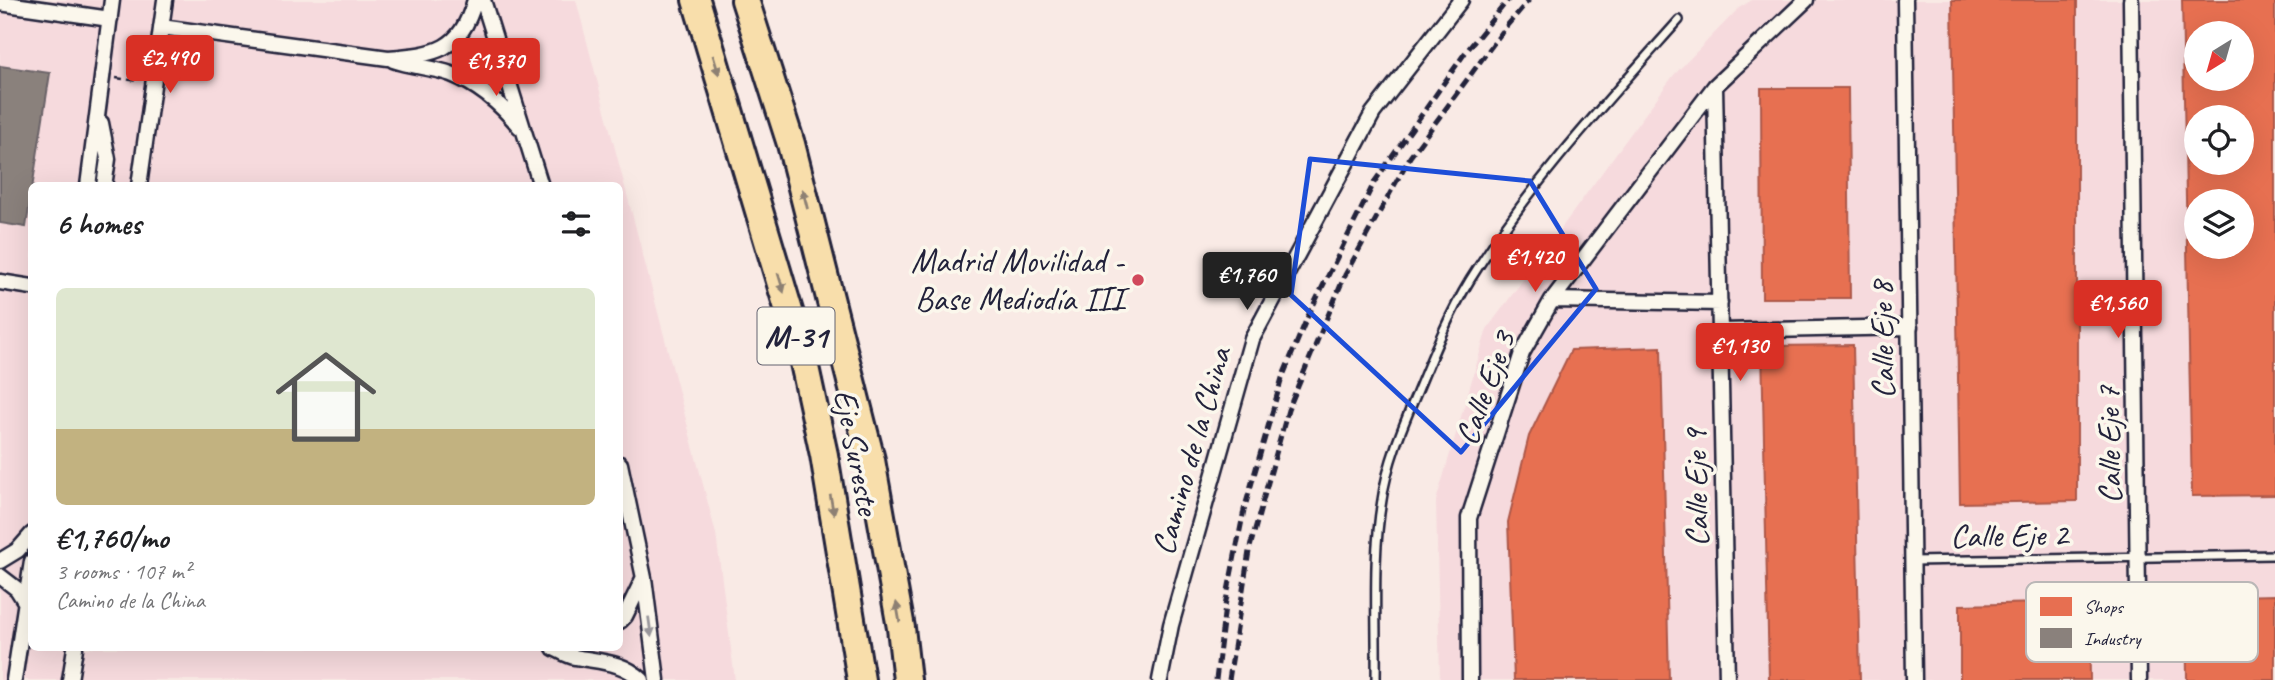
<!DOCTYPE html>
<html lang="en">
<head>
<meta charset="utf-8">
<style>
	body { margin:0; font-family:Caveat,sans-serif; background:#f2f2f2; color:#202124; height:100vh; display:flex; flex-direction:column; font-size:26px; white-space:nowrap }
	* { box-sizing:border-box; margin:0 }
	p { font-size:23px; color:#757577 }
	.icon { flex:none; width:38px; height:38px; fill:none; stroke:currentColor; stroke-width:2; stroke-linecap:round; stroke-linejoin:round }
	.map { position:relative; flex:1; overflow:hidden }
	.sheet { position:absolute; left:28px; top:182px; width:595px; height:469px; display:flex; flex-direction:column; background:#fff; border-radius:10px; box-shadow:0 7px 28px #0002 }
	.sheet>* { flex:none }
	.needle { width:46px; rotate:217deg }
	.buttons { position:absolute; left:2184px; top:21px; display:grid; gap:14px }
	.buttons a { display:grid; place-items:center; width:70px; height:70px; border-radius:50%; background:#fff; box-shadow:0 7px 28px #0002; font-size:35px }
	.price { position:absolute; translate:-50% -60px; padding:0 16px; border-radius:7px; background:#d93025; color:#fff; font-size:23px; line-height:46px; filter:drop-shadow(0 2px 4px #0008) }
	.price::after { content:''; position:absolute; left:50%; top:42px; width:21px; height:16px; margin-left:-10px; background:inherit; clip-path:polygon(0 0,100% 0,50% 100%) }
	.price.current { background:#222; color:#fff }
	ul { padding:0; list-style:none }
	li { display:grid; align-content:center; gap:14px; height:371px; padding:0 28px }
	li+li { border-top:2px solid #e0e0e0 }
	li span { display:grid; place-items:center; height:217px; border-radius:10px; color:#555 }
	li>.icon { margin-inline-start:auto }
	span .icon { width:126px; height:126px; fill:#fffc; stroke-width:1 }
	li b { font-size:30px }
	h2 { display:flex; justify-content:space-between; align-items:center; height:84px; padding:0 28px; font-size:30px }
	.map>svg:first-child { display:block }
	.built { fill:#f6dadd; fill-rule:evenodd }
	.shops { fill:#e76f51; stroke:#ac584a; stroke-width:2; fill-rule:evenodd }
	.industry { fill:#8a817c; stroke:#6b6468; stroke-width:2 }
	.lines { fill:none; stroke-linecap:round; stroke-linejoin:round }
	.lane-casing { stroke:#22223b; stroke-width:12 }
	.street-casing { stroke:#22223b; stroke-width:19 }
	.highway-casing { stroke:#22223b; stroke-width:32 }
	.path { stroke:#22223b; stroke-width:2.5; stroke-dasharray:7 5; stroke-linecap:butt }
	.lane { stroke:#fbf7ec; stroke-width:7 }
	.street { stroke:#fbf7ec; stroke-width:14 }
	.highway { stroke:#f8deab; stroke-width:26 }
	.rail { stroke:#22223b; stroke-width:5; stroke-dasharray:10 5; stroke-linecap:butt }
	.oneway { fill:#8d8073 }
	.oneway2 { fill:#99979c }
	.marked { fill:none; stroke:#1d4ed8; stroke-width:5; stroke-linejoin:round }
	.poi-dot { fill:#d1495b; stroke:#fbf7ec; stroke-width:2.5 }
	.labels { text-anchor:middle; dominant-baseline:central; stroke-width:7; stroke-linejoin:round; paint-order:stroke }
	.shield { fill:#fbf7ec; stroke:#636270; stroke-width:2 }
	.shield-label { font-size:32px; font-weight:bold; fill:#22223b }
	.poi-label { font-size:33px; fill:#22223b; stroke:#fbf7ec; text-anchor:end }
	.street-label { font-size:33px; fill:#22223b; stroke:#fbf7ec }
	.key { fill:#fbf7ec; stroke:#bab7b7; stroke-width:2 }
	.key-label { font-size:19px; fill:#22223b }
</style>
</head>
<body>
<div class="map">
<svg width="2275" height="680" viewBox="0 0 2275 680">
	<rect width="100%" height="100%" fill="#f9eae5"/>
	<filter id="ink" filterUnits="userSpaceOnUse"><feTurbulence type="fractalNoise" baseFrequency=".0143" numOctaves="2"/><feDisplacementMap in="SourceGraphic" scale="14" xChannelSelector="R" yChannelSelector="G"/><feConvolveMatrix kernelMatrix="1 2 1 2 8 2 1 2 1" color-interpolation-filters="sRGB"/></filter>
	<g filter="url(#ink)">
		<path class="built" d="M0 0H576L716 534 735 680H0ZM32 186H620V648H32Z
			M1752 0H2275V680H1440L1436 501 1487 329 1673 76 1739 8ZM2196 33H2242V79H2196ZM2196 117H2242V163H2196ZM2196 201H2242V247H2196Z"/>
		<path class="shops" d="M1952 0H2077V501L1960 503Z
			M2182 0H2275V495L2192 496ZM2196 33H2242V79H2196ZM2196 117H2242V163H2196ZM2196 201H2242V247H2196Z
			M1761 88H1848L1850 298H1762Z
			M1853 345 1860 680H1769L1762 346Z
			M1661 347 1669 680H1514L1508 522 1529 436 1571 350Z
			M2275 595V680H2187L2186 597Z
			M2089 602 2090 680H1960V605Z"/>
		<path class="industry" d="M0 66 50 73 26 227 0 223Z"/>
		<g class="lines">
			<g class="lane-casing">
				<path id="lane" d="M1912 561 2275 555
					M1376 680C1377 621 1372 559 1382 500 1387 464 1402 428 1416 395 1432 356 1448 316 1470 280 1529 185 1605 103 1679 20"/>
			</g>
			<g class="street-casing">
				<path id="street" d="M483 0 541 186
					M1905 0 1914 680
					M2131 0 2139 680
					M0 3 110 19
					M161 27 388 58C436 54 460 52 475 0
					M393 60C412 67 432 67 451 74 479 85 501 104 520 127
					M1715 86 1727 680
					M101 123 108 159 104 186
					M88 186 112 0
					M139 186 165 0
					M0 282 32 287
					M1552 300 1720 303
					M1721 331 1910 327
					M620 464 644 578 657 680
					M0 561 18 550 32 534
					M0 576 17 589 24 600
					M620 621 625 616 643 579
					M554 648C561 651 567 656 575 657 600 662 622 661 642 680
					M14 680 32 561
					M70 680 75 648
					M1160 680 1171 625 1252 339 1373 113 1461 0
					M1470 680 1469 518 1522 353 1552 300 1715 86 1806 0"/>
			</g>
			<g class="highway-casing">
				<path id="highway" d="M696 0 803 358 824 455 861 680
					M745 0 791 144 871 460 901 628 907 680"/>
			</g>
			<path class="path" d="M116 78 138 81"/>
			<use href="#lane" class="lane"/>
			<use href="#street" class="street"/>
			<use href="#highway" class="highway"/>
			<path class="rail" d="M1216 680 1225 606 1244 510 1282 378 1307 318 1375 181 1465 53 1508 0
				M1229 680 1249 551 1288 410 1345 275 1410 157 1505 28 1529 0"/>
		</g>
		<defs><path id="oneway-solid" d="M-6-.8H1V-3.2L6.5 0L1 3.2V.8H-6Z" transform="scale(1.75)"/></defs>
		<g class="oneway">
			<use href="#oneway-solid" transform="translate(716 65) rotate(73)"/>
			<use href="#oneway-solid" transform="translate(805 199) rotate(-104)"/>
			<use href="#oneway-solid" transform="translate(781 283) rotate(73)"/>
			<use href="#oneway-solid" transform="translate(832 505) rotate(80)"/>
			<use href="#oneway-solid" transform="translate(898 612) rotate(-100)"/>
		</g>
		<use class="oneway2" href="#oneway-solid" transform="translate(650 627) rotate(82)"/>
	</g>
	<path class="marked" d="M1310 159 1530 181 1596 289 1461 452 1291 295Z"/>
	<circle class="poi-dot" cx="1138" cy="280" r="7"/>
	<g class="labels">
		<rect class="shield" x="757.5" y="307.5" width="77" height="57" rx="5"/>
		<g class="shield-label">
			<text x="796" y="336">M-31</text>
		</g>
		<g class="poi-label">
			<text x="1124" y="261">Madrid Movilidad -<tspan x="1124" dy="38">Base Mediodía III</tspan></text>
		</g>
		<g class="street-label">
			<text transform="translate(1882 340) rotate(-91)">Calle Eje 8</text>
			<text transform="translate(1485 388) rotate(-70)">Calle Eje 3</text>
			<text transform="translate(2109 445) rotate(-91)">Calle Eje 7</text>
			<text transform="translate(1191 451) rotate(-74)">Camino de la China</text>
			<text transform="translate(857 452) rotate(79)">Eje Sureste</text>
			<text transform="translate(1696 488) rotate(-91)">Calle Eje 9</text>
			<text transform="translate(2009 535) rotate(-1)">Calle Eje 2</text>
		</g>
	</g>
	<rect x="2026" y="582" width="232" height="80" rx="10" class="key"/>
	<rect x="2040" y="597" width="32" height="19" fill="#e76f51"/>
	<rect x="2040" y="628" width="32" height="20" fill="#8a817c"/>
	<g class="key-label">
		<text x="2084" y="613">Shops</text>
		<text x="2084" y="645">Industry</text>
	</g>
</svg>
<div class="buttons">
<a><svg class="needle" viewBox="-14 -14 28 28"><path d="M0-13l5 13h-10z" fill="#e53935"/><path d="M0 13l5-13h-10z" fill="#757577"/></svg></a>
<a><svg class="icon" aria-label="locate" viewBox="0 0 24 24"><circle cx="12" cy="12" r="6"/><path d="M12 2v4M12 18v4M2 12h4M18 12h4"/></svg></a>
<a><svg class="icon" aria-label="layers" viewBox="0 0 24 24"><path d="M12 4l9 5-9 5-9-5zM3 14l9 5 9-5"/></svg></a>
</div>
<b class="price" style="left:170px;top:95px">€2,490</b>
<b class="price" style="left:496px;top:98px">€1,370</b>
<b class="price" style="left:1535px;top:294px">€1,420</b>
<b class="price current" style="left:1247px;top:312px">€1,760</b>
<b class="price" style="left:2118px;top:340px">€1,560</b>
<b class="price" style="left:1740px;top:383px">€1,130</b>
<section class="sheet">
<h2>6 homes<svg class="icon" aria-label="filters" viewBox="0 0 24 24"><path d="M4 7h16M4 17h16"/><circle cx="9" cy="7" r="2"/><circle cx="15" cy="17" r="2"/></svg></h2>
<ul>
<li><span style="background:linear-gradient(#dfe7d0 65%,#c2b280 0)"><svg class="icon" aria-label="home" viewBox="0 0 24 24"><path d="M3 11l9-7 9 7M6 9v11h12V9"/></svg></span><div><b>€1,760/mo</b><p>3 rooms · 107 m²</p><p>Camino de la China</p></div></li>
</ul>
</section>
</div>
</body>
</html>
